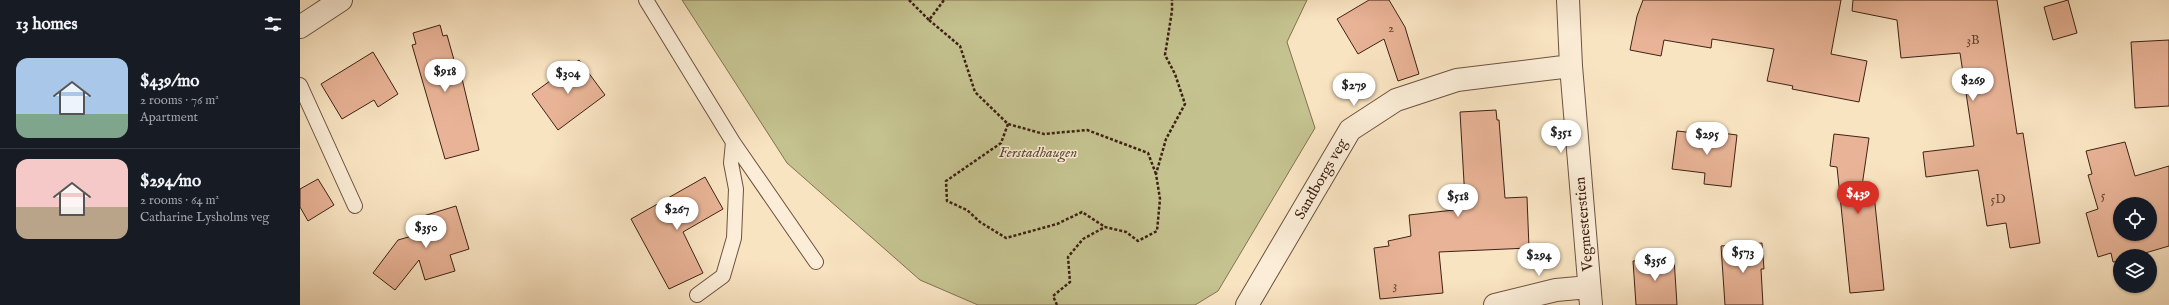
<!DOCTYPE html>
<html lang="en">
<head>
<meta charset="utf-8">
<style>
	body { margin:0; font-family:"IM FELL English",serif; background:#242831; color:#f1f3f6; height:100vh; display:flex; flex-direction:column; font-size:15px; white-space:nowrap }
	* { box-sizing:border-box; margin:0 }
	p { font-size:13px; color:#9ea1a6 }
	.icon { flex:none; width:22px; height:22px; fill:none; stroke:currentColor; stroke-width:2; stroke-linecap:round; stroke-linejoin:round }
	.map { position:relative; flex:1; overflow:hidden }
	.panel { display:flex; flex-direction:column; background:#171b24; width:300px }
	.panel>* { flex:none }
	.controls { position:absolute; left:1813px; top:197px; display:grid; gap:8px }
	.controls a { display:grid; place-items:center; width:44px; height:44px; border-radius:50%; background:#171b24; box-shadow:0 1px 3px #0004; font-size:20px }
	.price { position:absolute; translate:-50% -34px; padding:0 9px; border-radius:14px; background:#fff; color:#222; font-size:13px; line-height:26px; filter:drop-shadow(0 1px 2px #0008) }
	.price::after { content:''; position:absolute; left:50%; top:24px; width:12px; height:9px; margin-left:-6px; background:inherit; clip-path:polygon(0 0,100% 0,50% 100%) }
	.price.current { background:#d93025; color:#fff }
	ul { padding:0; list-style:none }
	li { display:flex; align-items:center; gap:12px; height:100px; padding:0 16px }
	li+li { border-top:1px solid #363941 }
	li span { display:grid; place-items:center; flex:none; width:112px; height:80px; border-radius:12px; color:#555 }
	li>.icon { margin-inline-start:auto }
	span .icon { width:48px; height:48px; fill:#fffc; stroke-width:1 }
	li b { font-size:17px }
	h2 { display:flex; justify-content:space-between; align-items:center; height:48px; padding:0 16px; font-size:17px }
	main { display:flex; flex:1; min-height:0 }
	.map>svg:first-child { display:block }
	.green { fill:#c4c28f; stroke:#827252 }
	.building { fill:#e8b396; stroke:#3f2115; fill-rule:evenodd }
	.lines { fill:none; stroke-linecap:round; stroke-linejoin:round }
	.service-casing { stroke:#6e5240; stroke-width:16 }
	.minor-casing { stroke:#6e5240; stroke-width:24 }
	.path { stroke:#3f2115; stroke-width:2.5; stroke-dasharray:3 2; stroke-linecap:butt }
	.service { stroke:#fbedd7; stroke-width:14 }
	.minor { stroke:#fbedd7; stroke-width:22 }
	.labels { text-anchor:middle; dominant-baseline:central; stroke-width:3; stroke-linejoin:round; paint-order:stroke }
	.number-label { font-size:13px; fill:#694635 }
	.park-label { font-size:15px; font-style:italic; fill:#604934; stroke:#fbedd7 }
	.street-label { font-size:15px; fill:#3f2115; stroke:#fbedd7 }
</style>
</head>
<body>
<main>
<section class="panel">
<h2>13 homes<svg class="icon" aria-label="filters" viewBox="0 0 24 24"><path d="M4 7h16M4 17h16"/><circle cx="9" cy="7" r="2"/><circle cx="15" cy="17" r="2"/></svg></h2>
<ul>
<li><span style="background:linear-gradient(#a9c7e8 70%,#7fa58c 0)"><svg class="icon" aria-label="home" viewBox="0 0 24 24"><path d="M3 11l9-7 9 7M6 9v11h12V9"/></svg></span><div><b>$439/mo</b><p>2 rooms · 76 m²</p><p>Apartment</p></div></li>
<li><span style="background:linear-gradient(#f6c9c9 60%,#b9a48a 0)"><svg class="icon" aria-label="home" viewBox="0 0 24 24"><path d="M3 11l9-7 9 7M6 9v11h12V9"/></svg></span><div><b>$294/mo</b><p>2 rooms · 64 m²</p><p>Catharine Lysholms veg</p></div></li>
</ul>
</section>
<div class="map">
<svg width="1869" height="305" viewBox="0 0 1869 305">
	<rect width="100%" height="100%" fill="#f9e4c2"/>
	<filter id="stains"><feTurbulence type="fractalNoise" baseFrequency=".005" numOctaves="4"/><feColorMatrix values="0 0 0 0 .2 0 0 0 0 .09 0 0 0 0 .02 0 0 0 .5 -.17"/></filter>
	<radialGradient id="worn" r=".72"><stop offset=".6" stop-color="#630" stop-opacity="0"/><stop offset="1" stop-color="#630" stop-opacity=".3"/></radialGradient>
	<path class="green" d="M382 0H1007L987 42 1015 128 918 291 895 305H678L620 280 487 163Z"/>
	<path class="building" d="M1069 0H1089L1105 27 1119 74 1098 81 1084 39 1058 54 1037 19Z
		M1343 0H1541L1531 54 1567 61 1559 102 1492 89 1493 86 1467 81 1474 49 1412 39 1411 48 1364 40 1361 56 1330 50 1337 16Z
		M1553 0H1697L1717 134 1723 133 1740 243 1710 248 1706 223 1687 226 1678 170 1626 177 1623 152 1674 146 1660 53 1601 58 1597 20 1552 11Z
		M1768 0 1777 33 1753 40 1744 7Z
		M140 25 143 36 147 35 156 67 159 66 179 150 145 159 112 45 116 44 113 33Z
		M1869 40V106L1835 108 1831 42Z
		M73 52 98 94 78 107 74 100 42 119 21 84Z
		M279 60 305 95 258 130 232 94Z
		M1196 110 1197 120H1199L1205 198 1227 197 1229 248 1139 252 1143 293 1080 299 1074 248 1089 246 1088 241 1111 236 1109 215 1163 209 1162 200H1165L1160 112Z
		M1377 131 1413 135 1414 132 1437 135 1431 187 1404 184 1405 173 1372 169Z
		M1534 134 1569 138 1562 186 1573 185 1584 290 1550 293 1537 167 1530 166Z
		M1825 142 1835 176 1869 166V246L1835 256H1820V261L1813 262 1811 253 1798 257 1786 213 1798 209 1788 175 1792 174 1786 151ZM1820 204H1850V234H1820Z
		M405 177 423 209 383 232 403 273 369 289 331 219Z
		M18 179 34 205 8 221 0 207V189Z
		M156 206 169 249 150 255 155 271 125 280 119 260 95 290 73 273 98 240 112 236 110 229 122 225 120 217Z
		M1462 243 1464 269H1461L1463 305H1425L1421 246Z
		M1374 258 1377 305H1336L1333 261Z"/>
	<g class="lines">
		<g class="service-casing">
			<path id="service" d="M346 0 433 142 516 262
				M0 85 55 206
				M397 295 423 276 434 238 436 189 431 163 433 142"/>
		</g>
		<g class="minor-casing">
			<path id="minor" d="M1268 0 1271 66 1291 305
				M0 27 41 0
				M947 305 1050 130 1096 100 1157 80 1271 66
				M1195 305 1256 290 1289 287"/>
		</g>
		<path class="path" d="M609 0 629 20 644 0
			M629 20 660 46 675 92 708 124 744 134 787 130 848 153 856 174
			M708 124 701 143 646 181 647 201 667 210 680 222 706 238 757 224 782 212 805 227
			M757 305 753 296 770 282 768 257 783 239 805 227 826 232 838 241 857 231 860 199 856 174 866 139 885 104 875 74 865 55 872 11V0"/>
		<use href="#service" class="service"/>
		<use href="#minor" class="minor"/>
	</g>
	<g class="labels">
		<g class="number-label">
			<text x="1091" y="28">2</text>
			<text x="1673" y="40">3B</text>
			<text x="1803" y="195">5</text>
			<text x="1698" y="199">5D</text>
			<text x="1095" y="285">3</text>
		</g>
		<g class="park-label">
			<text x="738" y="152">Ferstadhaugen</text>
		</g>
		<g class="street-label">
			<text transform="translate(1021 179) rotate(-60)">Sandborgs veg</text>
			<text transform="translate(1284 224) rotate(-95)">Vegmesterstien</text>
		</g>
	</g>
	<rect width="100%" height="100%" filter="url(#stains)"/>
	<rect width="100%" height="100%" fill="url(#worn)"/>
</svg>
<div class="controls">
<a><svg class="icon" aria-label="locate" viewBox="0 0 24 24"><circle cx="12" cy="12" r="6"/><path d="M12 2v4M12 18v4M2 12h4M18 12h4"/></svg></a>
<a><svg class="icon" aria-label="layers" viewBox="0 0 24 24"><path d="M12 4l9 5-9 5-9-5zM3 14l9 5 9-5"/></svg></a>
</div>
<b class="price" style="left:145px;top:93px">$918</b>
<b class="price" style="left:268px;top:95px">$304</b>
<b class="price" style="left:1673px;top:102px">$269</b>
<b class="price" style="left:1054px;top:107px">$279</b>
<b class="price" style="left:1261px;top:154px">$351</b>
<b class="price" style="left:1407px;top:156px">$295</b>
<b class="price current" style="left:1558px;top:215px">$439</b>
<b class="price" style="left:1158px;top:218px">$518</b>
<b class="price" style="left:377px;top:231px">$267</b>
<b class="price" style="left:126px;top:249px">$350</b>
<b class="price" style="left:1443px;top:274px">$573</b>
<b class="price" style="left:1239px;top:277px">$294</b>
<b class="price" style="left:1355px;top:282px">$356</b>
</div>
</main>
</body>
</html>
